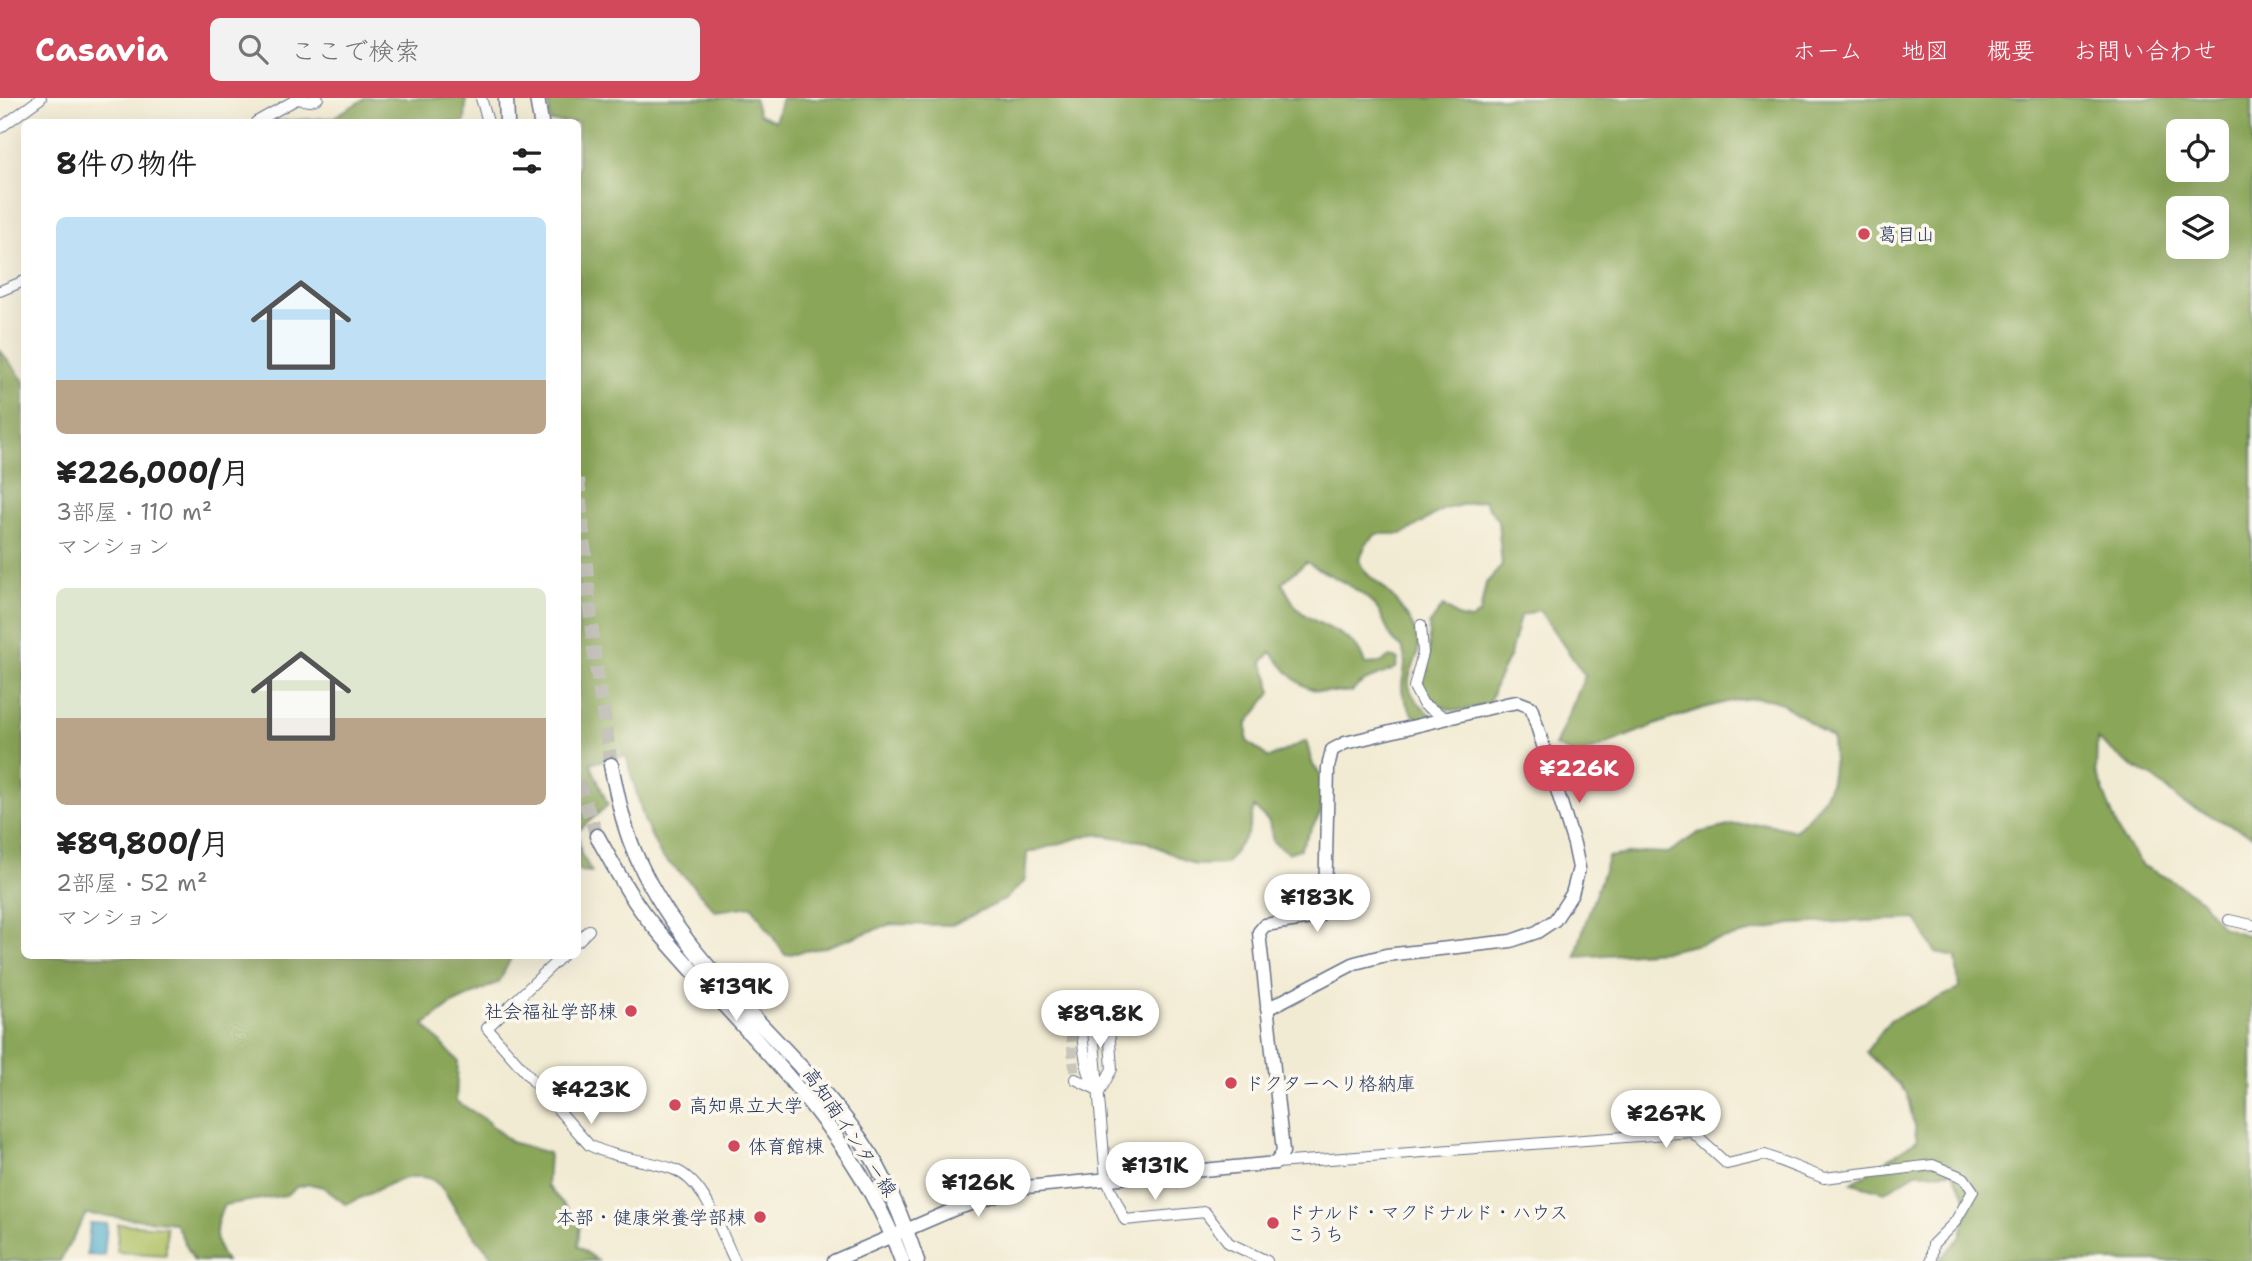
<!DOCTYPE html>
<html lang="ja">
<head>
<meta charset="utf-8">
<style>
	body { margin:0; font-family:"Shantell Sans","Klee One",sans-serif; background:#f2f2f2; color:#222; height:100vh; display:flex; flex-direction:column; font-size:26px; white-space:nowrap }
	* { box-sizing:border-box; margin:0 }
	p { font-size:23px; color:#767676 }
	.icon { flex:none; width:38px; height:38px; fill:none; stroke:currentColor; stroke-width:2; stroke-linecap:round; stroke-linejoin:round }
	.map { position:relative; flex:1; overflow:hidden }
	.drawer { position:absolute; left:21px; top:21px; width:560px; height:840px; display:flex; flex-direction:column; background:#fff; border-radius:10px; box-shadow:0 7px 28px #0002 }
	.drawer>* { flex:none }
	.controls { position:absolute; left:2166px; top:21px; display:grid; gap:14px }
	.controls a { display:grid; place-items:center; width:63px; height:63px; border-radius:10px; background:#fff; box-shadow:0 7px 28px #0002; font-size:35px }
	.price { position:absolute; translate:-50% -60px; padding:0 16px; border-radius:24px; background:#fff; color:#222; font-size:23px; line-height:46px; filter:drop-shadow(0 2px 4px #0008) }
	.price::after { content:''; position:absolute; left:50%; top:42px; width:21px; height:16px; margin-left:-10px; background:inherit; clip-path:polygon(0 0,100% 0,50% 100%) }
	.price.selected { background:#d1495b; color:#fff }
	ul { padding:0; list-style:none }
	li { display:grid; align-content:center; gap:14px; height:371px; padding:0 35px }
	li span { display:grid; place-items:center; height:217px; border-radius:10px; color:#555 }
	li>.icon { margin-inline-start:auto }
	span .icon { width:126px; height:126px; fill:#fffc; stroke-width:1 }
	li b { font-size:30px }
	h2 { display:flex; justify-content:space-between; align-items:center; height:84px; padding:0 35px; font-size:30px }
	header { display:flex; align-items:center; gap:42px; box-sizing:border-box; height:98px; padding:0 35px; background:#d1495b; color:#fff }
	header strong { font-size:33px }
	nav { display:flex; gap:38px; margin-inline-start:auto; font-size:24px }
	.search { width:490px; height:63px; background:#f2f2f2; display:flex; align-items:center; gap:18px; box-sizing:border-box; padding:0 24px; border-radius:10px; color:#767676; font-size:26px }
	.map>svg:first-child { display:block }
	.green { fill:#aebf62; stroke:#647760; stroke-width:2 }
	.forest { fill:#8aa658; stroke:#526a5b; stroke-width:2; fill-rule:evenodd }
	.water { fill:#48aac8; stroke:#326c93; stroke-width:2 }
	.lines { fill:none; stroke-linecap:round; stroke-linejoin:round }
	.minor-tunnel { stroke:#c7c5bc; stroke-width:10; stroke-dasharray:10 5; stroke-linecap:butt }
	.secondary-tunnel { stroke:#c7c5bc; stroke-width:14; stroke-dasharray:14 7; stroke-linecap:butt }
	.minor-casing { stroke:#667187; stroke-width:12 }
	.tertiary-casing { stroke:#667187; stroke-width:15 }
	.secondary-casing { stroke:#667187; stroke-width:17 }
	.minor { stroke:#fff; stroke-width:10 }
	.tertiary { stroke:#fff; stroke-width:12 }
	.secondary { stroke:#fff; stroke-width:14 }
	.poi-dot { fill:#d1495b; stroke:#fbf7ec; stroke-width:2.5 }
	.labels { text-anchor:middle; dominant-baseline:central; stroke-width:7; stroke-linejoin:round; paint-order:stroke }
	.poi-label { font-size:19px; fill:#1b2f5e; stroke:#fbf7ec; text-anchor:start }
	.street-label { font-size:19px; fill:#1b2f5e; stroke:#fbf7ec }
</style>
</head>
<body>
<header>
<strong>Casavia</strong>
<div class="search"><svg class="icon" aria-label="search" viewBox="0 0 24 24"><circle cx="10" cy="10" r="6"/><path d="M15 15l6 6"/></svg>ここで検索</div>
<nav><a>ホーム</a><a>地図</a><a>概要</a><a>お問い合わせ</a></nav>
</header>
<div class="map">
<svg width="2252" height="1163" viewBox="0 0 2252 1163">
	<rect width="100%" height="100%" fill="#fbf7ec"/>
	<filter id="ink" filterUnits="userSpaceOnUse"><feTurbulence type="fractalNoise" baseFrequency=".0143" numOctaves="2"/><feDisplacementMap in="SourceGraphic" scale="14" xChannelSelector="R" yChannelSelector="G"/><feConvolveMatrix kernelMatrix="1 2 1 2 8 2 1 2 1" color-interpolation-filters="sRGB"/></filter>
	<filter id="wash" filterUnits="userSpaceOnUse"><feTurbulence type="fractalNoise" baseFrequency=".00686" numOctaves="4" result="noise"/><feDisplacementMap in="SourceGraphic" scale="28" xChannelSelector="R" yChannelSelector="G"/><feGaussianBlur stdDeviation="1.57" result="paint"/><feColorMatrix in="noise" values="0 0 0 0 0 0 0 0 0 0 0 0 0 0 0 0 0 1.4 0 .05"/><feComposite in="paint" operator="in"/></filter>
	<g filter="url(#wash)">
		<rect width="100%" height="100%" fill="#f2ebd3"/>
		<path class="green" d="M118 1126 166 1129V1157L117 1154Z"/>
		<path class="forest" d="M366 0H466L465 24H266L332 20Z
			M548 0H754L759 16 775 23 782 0H2252V737L2184 706 2155 681 2125 664 2097 641 2096 674 2121 739 2143 768 2173 783 2201 802 2222 829 2252 839V1163H1938L1960 1140 1969 1105 1952 1074 1916 1075 1885 1094 1852 1085 1917 1042 1907 995 1866 954 1890 922 1959 891 1956 859 1936 855 1916 821 1791 826 1667 853 1576 859C1583 824 1598 794 1608 759L1642 754 1668 755 1698 735 1733 727 1768 726 1795 733C1829 698 1836 689 1832 640 1816 630 1789 607 1773 602 1729 590 1621 642 1577 658L1555 648 1585 578 1539 512 1520 518 1510 557 1496 585 1489 606C1456 615 1446 618 1421 592L1420 576 1429 557V527L1443 508 1460 520 1471 522 1480 515 1486 485 1502 468 1498 423 1484 402 1444 411 1403 436H1376L1366 446 1359 462C1365 479 1376 481 1387 493 1396 503 1410 520 1415 533 1432 569 1381 577 1433 618L1417 622C1387 582 1413 582 1402 549 1387 541 1387 526 1379 513 1364 491 1328 477 1306 464L1282 485C1287 493 1292 506 1300 513 1322 532 1356 533 1365 566L1380 565 1390 559 1398 561 1396 570C1380 579 1363 579 1352 594 1303 595 1302 591 1271 554L1262 564 1269 580 1271 595 1247 626V643L1269 660 1306 643 1313 667 1321 677V714L1300 751 1288 755 1273 744 1269 724 1254 709 1248 735 1226 766 1195 767 1147 744 1092 736 1027 755 1025 783 1004 802 952 827 891 826 826 849 785 857 752 808 715 813 687 781 661 758 645 725 626 658 590 665 608 707 578 733V24H550ZM2179 33H2217V72H2179ZM2179 110H2217V149H2179Z
			M0 252 24 283V858H512L499 884 452 906 424 927 458 963 456 1003 483 1020 511 1044 549 1055 547 1088 580 1124 578 1148 598 1163 494 1161C483 1147 470 1133 460 1119 443 1092 438 1070 399 1082 380 1089 364 1100 345 1106L323 1089 310 1086 297 1089 286 1097 224 1107C214 1127 212 1144 226 1163H194L175 1125 86 1116 60 1163H0Z
			M578 734 581 756 592 774 578 773Z"/>
		<path class="water" d="M90 1125 107 1126 104 1158 87 1157Z"/>
	</g>
	<g filter="url(#ink)">
		<g class="lines">
			<path class="minor-tunnel" d="M1069 919 1075 981"/>
			<path class="secondary-tunnel" d="M578 381 594 554 611 667
				M578 684 597 738"/>
			<g class="minor-casing">
				<path id="minor" d="M481 0 488 24
					M256 24 297 1 310 3 318 0
					M0 30 41 0
					M0 193 24 183
					M1421 527 1423 555 1414 589 1423 606 1446 620
					M2229 822 2252 827
					M578 843 589 832
					M562 858 487 930 589 1047C616 1061 645 1061 673 1071 706 1083 720 1134 735 1163
					M1087 910C1077 924 1085 978 1097 990
					M1097 910 1092 920 1106 1081 1125 1122 1205 1114 1229 1145 1267 1163
					M1069 919 1082 910H1100L1108 917 1112 971 1100 993
					M1075 981 1096 991
					M1276 1065 1692 1034 1727 1066 1765 1057 1824 1080 1933 1067 1964 1080 1973 1093 1955 1124 1933 1146 1931 1163"/>
			</g>
			<g class="tertiary-casing">
				<path id="tertiary" d="M834 1163 955 1111 1026 1089 1276 1065 1283 1054 1282 1044 1259 834 1265 827 1318 819 1325 808 1328 669 1332 652 1345 645 1506 606 1518 604 1531 609 1574 746 1579 770 1572 796 1555 822 1537 834 1511 843 1386 857 1355 865 1267 911"/>
			</g>
			<g class="secondary-casing">
				<path id="secondary" d="M506 0 507 24
					M537 0 541 24
					M611 667C618 701 624 733 639 764 689 874 793 945 861 1042 886 1078 903 1122 917 1163
					M597 738C615 770 632 804 657 832 745 936 855 1030 902 1163"/>
			</g>
			<use href="#minor" class="minor"/>
			<use href="#tertiary" class="tertiary"/>
			<use href="#secondary" class="secondary"/>
		</g>
	</g>
	<g class="poi-dot">
		<circle cx="1864" cy="136" r="7"/>
		<circle cx="631" cy="913" r="7"/>
		<circle cx="1231" cy="985" r="7"/>
		<circle cx="675" cy="1007" r="7"/>
		<circle cx="734" cy="1048" r="7"/>
		<circle cx="760" cy="1119" r="7"/>
		<circle cx="1273" cy="1125" r="7"/>
	</g>
	<g class="labels">
		<g class="poi-label">
			<text x="1878" y="136">葛目山</text>
			<text x="617" y="913" text-anchor="end">社会福祉学部棟</text>
			<text x="1245" y="985">ドクターヘリ格納庫</text>
			<text x="689" y="1007">高知県立大学</text>
			<text x="748" y="1048">体育館棟</text>
			<text x="1287" y="1114">ドナルド・マクドナルド・ハウス<tspan x="1287" dy="22">こうち</tspan></text>
			<text x="746" y="1119" text-anchor="end">本部・健康栄養学部棟</text>
		</g>
		<g class="street-label">
			<text transform="translate(850 1034) rotate(56)">高知南インター線</text>
		</g>
	</g>
</svg>
<div class="controls">
<a><svg class="icon" aria-label="locate" viewBox="0 0 24 24"><circle cx="12" cy="12" r="6"/><path d="M12 2v4M12 18v4M2 12h4M18 12h4"/></svg></a>
<a><svg class="icon" aria-label="layers" viewBox="0 0 24 24"><path d="M12 4l9 5-9 5-9-5zM3 14l9 5 9-5"/></svg></a>
</div>
<b class="price selected" style="left:1579px;top:707px">¥226K</b>
<b class="price" style="left:1317px;top:836px">¥183K</b>
<b class="price" style="left:736px;top:925px">¥139K</b>
<b class="price" style="left:1100px;top:952px">¥89.8K</b>
<b class="price" style="left:591px;top:1028px">¥423K</b>
<b class="price" style="left:1666px;top:1052px">¥267K</b>
<b class="price" style="left:1155px;top:1104px">¥131K</b>
<b class="price" style="left:978px;top:1121px">¥126K</b>
<section class="drawer">
<h2>8件の物件<svg class="icon" aria-label="filters" viewBox="0 0 24 24"><path d="M4 7h16M4 17h16"/><circle cx="9" cy="7" r="2"/><circle cx="15" cy="17" r="2"/></svg></h2>
<ul>
<li><span style="background:linear-gradient(#bfe0f5 75%,#b9a48a 0)"><svg class="icon" aria-label="home" viewBox="0 0 24 24"><path d="M3 11l9-7 9 7M6 9v11h12V9"/></svg></span><div><b>¥226,000/月</b><p>3部屋 · 110 m²</p><p>マンション</p></div></li>
<li><span style="background:linear-gradient(#dfe7d0 60%,#b9a48a 0)"><svg class="icon" aria-label="home" viewBox="0 0 24 24"><path d="M3 11l9-7 9 7M6 9v11h12V9"/></svg></span><div><b>¥89,800/月</b><p>2部屋 · 52 m²</p><p>マンション</p></div></li>
</ul>
</section>
</div>
</body>
</html>
